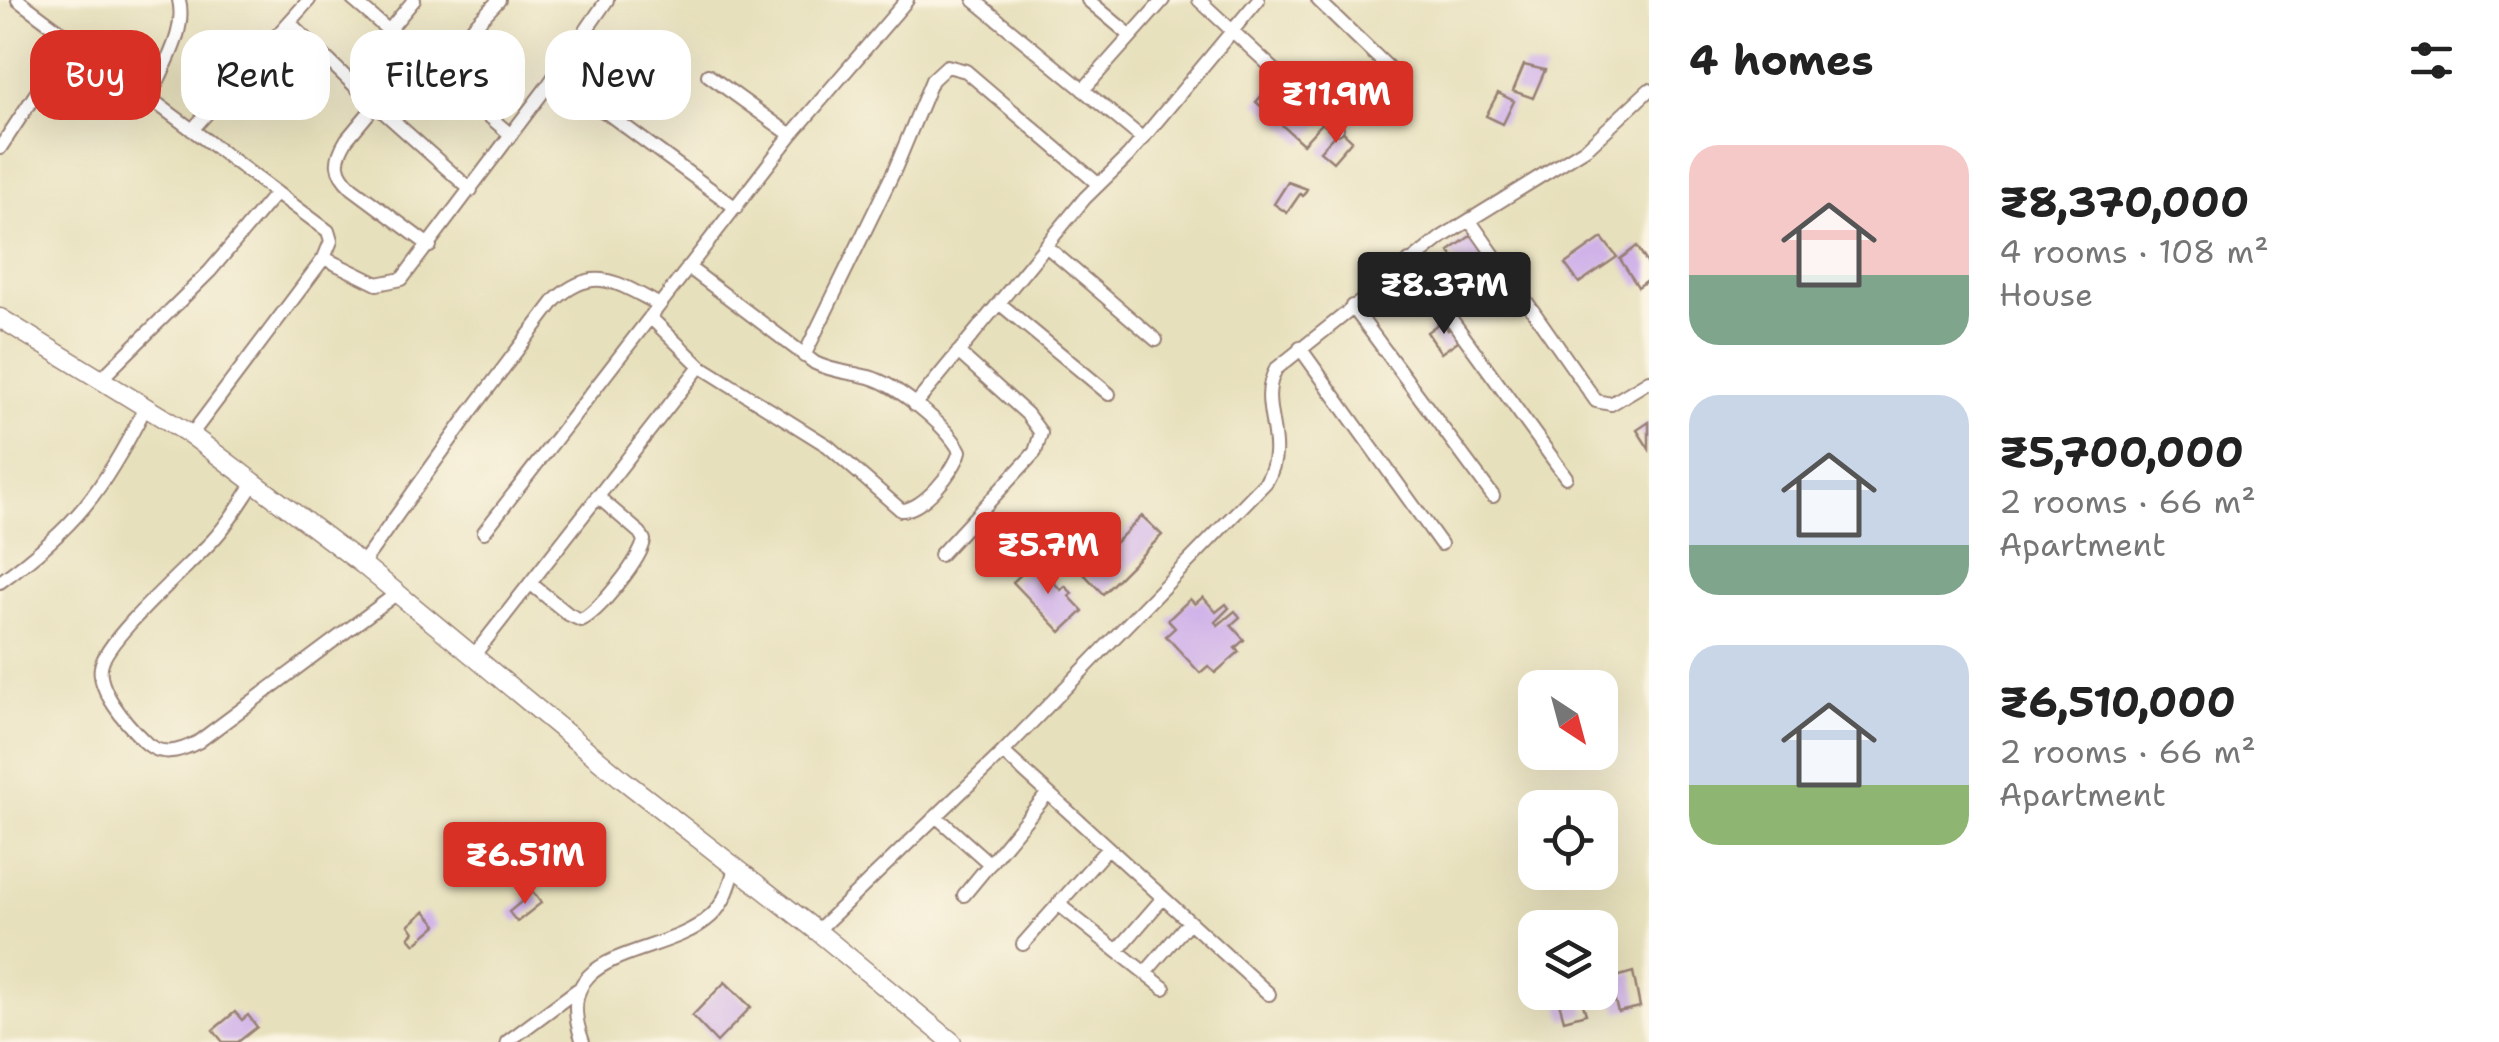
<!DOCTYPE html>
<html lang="en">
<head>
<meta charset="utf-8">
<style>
	body { margin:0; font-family:"Shantell Sans",sans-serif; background:#f6f6f6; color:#222; height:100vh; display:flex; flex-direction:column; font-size:38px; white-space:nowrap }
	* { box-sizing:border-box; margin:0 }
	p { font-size:32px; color:#767676 }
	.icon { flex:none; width:55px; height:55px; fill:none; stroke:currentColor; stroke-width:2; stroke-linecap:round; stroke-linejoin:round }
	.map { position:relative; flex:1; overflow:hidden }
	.details { display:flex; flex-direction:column; background:#fff; width:850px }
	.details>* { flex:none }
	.top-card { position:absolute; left:30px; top:30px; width:950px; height:90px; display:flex; gap:20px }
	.needle { width:65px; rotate:144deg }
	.controls { position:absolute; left:1518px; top:670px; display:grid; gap:20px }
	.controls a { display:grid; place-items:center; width:100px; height:100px; border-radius:20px; background:#fff; box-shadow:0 10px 40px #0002; font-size:50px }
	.price { position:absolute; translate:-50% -85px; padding:0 22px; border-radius:10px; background:#d93025; color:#fff; font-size:32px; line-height:65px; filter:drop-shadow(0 2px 5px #0008) }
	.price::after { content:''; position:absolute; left:50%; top:60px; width:30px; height:22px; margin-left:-15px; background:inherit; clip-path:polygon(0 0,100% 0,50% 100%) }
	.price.active { background:#222; color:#fff }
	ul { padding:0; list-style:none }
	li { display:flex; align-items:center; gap:30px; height:250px; padding:0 40px }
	li span { display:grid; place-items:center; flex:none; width:280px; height:200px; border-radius:30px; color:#555 }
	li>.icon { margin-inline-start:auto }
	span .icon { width:120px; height:120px; fill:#fffc; stroke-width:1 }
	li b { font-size:42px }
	h2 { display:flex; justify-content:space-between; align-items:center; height:120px; padding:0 40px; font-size:42px }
	.pill { padding:0 35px; border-radius:30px; background:#fff; box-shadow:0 10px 40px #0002; font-size:35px; line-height:90px }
	.pill.active { background:#d93025; color:#fff }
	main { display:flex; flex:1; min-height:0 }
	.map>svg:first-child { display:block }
	.building { fill:#d0b2e9 }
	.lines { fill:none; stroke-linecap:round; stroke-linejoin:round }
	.street-casing { stroke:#988074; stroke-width:16 }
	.secondary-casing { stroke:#988074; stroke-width:21 }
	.street { stroke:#fff; stroke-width:12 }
	.secondary { stroke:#fff; stroke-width:18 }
</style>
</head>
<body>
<main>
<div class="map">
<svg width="1649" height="1042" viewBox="0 0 1649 1042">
	<rect width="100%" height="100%" fill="#fcf5e5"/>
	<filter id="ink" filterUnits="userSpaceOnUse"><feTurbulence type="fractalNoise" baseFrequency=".01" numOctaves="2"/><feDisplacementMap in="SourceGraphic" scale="20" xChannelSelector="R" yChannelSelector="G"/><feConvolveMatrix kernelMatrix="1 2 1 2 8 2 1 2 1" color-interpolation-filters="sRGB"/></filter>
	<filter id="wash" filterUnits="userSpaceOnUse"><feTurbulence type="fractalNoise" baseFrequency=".0048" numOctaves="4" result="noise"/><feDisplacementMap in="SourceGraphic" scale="40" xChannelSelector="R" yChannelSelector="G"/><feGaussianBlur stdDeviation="2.25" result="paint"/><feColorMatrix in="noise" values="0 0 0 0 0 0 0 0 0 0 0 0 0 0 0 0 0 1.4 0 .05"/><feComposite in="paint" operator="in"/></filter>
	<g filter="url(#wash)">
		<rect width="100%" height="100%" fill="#e7e0bc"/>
		<g id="blocks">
			<path class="building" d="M1524 65 1545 70 1533 98 1513 91Z
				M1276 80 1292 98 1295 95 1306 105 1302 109 1315 120 1319 115 1325 120 1303 144 1256 102Z
				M1365 82 1386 99 1374 114 1353 97Z
				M1498 93 1514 101 1503 124 1486 116Z
				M1340 129 1352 140 1333 162 1320 151Z
				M1288 182 1307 189 1303 196 1300 194 1287 213 1274 204Z
				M1472 235 1506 282 1484 298 1449 251Z
				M1602 238 1617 257 1579 283 1565 264Z
				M1637 246 1649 266V279L1638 287 1620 259Z
				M1442 321 1448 330 1453 327 1461 339 1441 353 1427 332Z
				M1649 422V449L1637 430Z
				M1142 516 1162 535 1103 594 1084 574Z
				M1034 562 1061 590 1065 586 1072 593 1069 596 1083 611 1061 632 1013 582Z
				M1203 597 1216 612 1226 604 1229 608 1215 622 1218 625 1235 611 1240 617 1231 625 1244 640 1235 648 1239 652 1215 673 1208 666 1200 673 1166 636 1175 628 1168 620 1190 599 1195 604Z
				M533 892 541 903 517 922 509 912Z
				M425 911 437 925 415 944 409 937 414 932 409 925Z
				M1633 972 1640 1007 1618 1012 1609 979Z
				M725 982 751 1007 717 1042 692 1016Z
				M1556 992H1579L1586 1014 1564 1020Z
				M235 1012 242 1020 248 1015 257 1027 238 1042H223L213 1030Z"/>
		</g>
	</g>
	<g filter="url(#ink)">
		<use href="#blocks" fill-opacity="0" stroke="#988074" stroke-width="2.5"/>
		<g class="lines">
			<g class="street-casing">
				<path id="street" d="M18 0 328 231 331 241 324 258 191 435
					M353 0 511 135
					M974 0 1143 139
					M1088 0 1131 36
					M1199 0 1337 128
					M1318 0 1392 71
					M289 22 360 91 471 190
					M389 30 414 0
					M418 54 347 139C334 160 334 171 352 188L430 246
					M434 68 499 0
					M708 75 791 135
					M549 84 607 113 736 208
					M1083 90 1163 0
					M150 98C162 69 187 32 179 0
					M192 130 309 0
					M0 148 72 39
					M1470 221 1596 401 1611 404 1649 381
					M1046 246 1156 340
					M324 258 377 284 402 279 549 84 607 0
					M1409 261 1566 477
					M999 303 1109 394
					M1352 306 1493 496
					M650 317 700 366 828 446 901 510C922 511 955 471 960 451 946 425 897 385 869 377 850 372 833 372 815 363L688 267
					M1300 348 1441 544
					M804 356 895 169 932 80 947 66 966 71 1098 184
					M102 378 210 271 276 193
					M915 405 1085 198 1128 156 1258 0
					M254 483C241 502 229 523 213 540 191 564 104 640 101 667 97 690 127 724 142 739 159 758 179 752 198 742L396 594
					M484 532 791 135 907 0
					M940 555 1035 452 1041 433 1027 414 958 352
					M362 564 469 414 555 300C594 264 618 283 658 304
					M0 582C76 527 103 491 145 408
					M530 583 568 614 581 620C599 612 642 558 644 540L640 533 597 496
					M474 655 700 366
					M1003 752 1269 994
					M937 817 990 864
					M964 895 1048 793
					M1058 904 1164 988
					M817 931 1003 752 1266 482C1291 441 1255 407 1276 369L1442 237 1588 147 1649 90
					M1023 944 1108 848
					M1117 951 1163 898
					M1145 973 1189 922
					M507 1042 577 990
					M583 1042C546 944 662 961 711 916 725 903 730 885 735 868"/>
			</g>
			<g class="secondary-casing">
				<path id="secondary" d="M0 318 191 435 362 564 622 779 817 931 952 1042"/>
			</g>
			<use href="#street" class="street"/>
			<use href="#secondary" class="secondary"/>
		</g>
	</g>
</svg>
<div class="controls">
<a><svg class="needle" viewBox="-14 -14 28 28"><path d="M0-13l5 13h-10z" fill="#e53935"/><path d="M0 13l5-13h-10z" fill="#767676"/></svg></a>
<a><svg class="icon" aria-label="locate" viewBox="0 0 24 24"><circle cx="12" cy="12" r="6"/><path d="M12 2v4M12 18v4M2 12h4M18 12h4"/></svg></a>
<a><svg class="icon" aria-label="layers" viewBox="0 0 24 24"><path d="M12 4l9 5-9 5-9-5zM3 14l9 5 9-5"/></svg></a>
</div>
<b class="price" style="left:1336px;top:146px">₹11.9M</b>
<b class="price active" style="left:1444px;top:337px">₹8.37M</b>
<b class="price" style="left:1048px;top:597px">₹5.7M</b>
<b class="price" style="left:525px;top:907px">₹6.51M</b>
<div class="top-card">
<a class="pill active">Buy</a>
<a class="pill">Rent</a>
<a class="pill">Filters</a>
<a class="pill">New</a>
</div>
</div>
<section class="details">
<h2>4 homes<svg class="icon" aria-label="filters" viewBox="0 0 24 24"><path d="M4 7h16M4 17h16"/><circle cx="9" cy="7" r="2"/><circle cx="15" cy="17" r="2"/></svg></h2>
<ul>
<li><span style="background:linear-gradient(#f6c9c9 65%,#7fa58c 0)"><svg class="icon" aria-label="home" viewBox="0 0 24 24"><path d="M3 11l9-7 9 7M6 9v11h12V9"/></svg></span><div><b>₹8,370,000</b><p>4 rooms · 108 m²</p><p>House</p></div></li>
<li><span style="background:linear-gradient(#c9d6e8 75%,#7fa58c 0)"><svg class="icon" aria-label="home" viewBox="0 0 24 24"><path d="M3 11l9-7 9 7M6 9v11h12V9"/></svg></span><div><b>₹5,700,000</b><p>2 rooms · 66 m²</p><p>Apartment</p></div></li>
<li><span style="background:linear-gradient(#c9d6e8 70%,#8fb573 0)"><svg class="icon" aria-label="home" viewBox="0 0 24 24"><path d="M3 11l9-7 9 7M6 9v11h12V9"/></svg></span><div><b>₹6,510,000</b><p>2 rooms · 66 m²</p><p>Apartment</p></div></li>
</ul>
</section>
</main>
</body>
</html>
